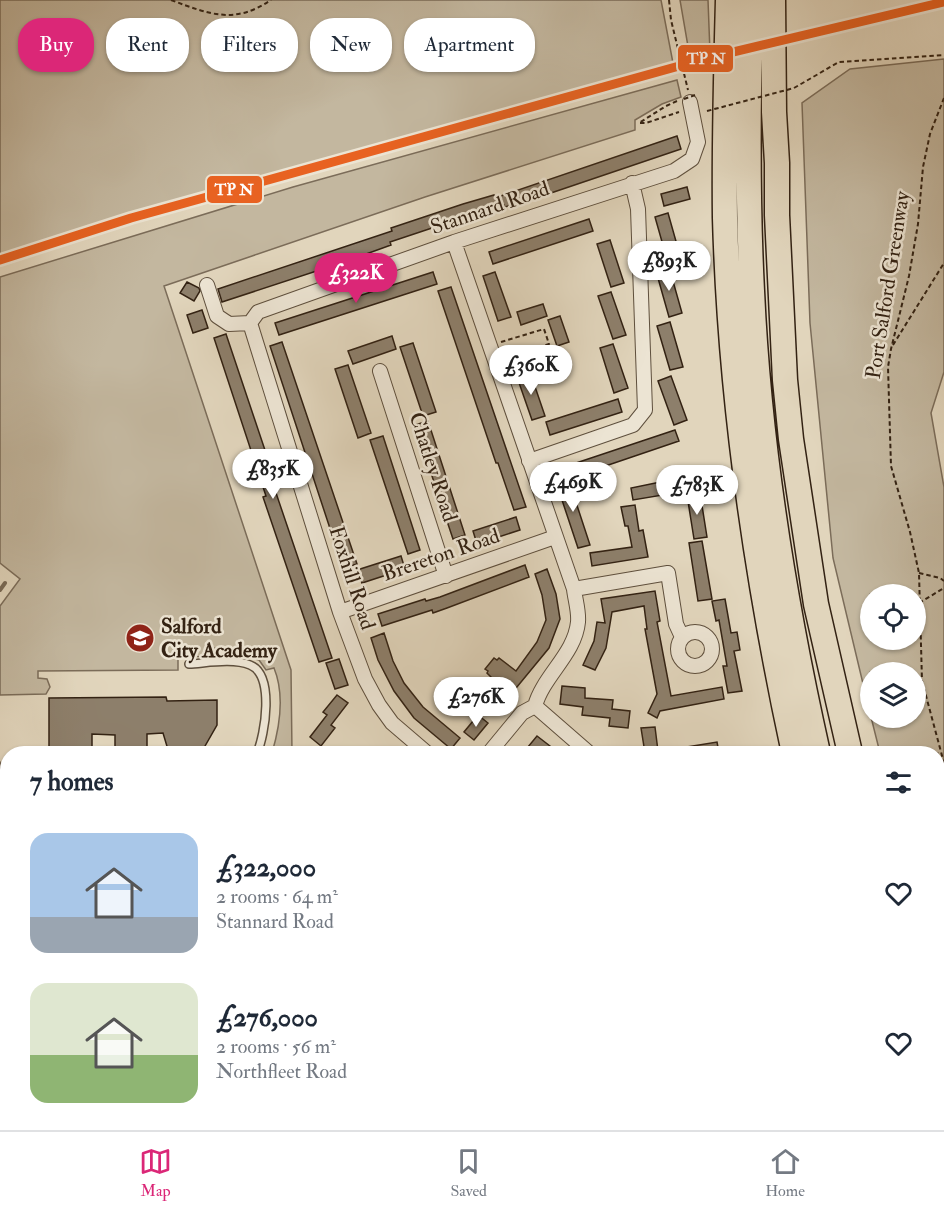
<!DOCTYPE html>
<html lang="en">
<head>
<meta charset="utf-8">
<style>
	body { margin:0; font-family:"IM FELL Double Pica",serif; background:#f6f6f7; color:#1f2937; height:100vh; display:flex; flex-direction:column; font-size:22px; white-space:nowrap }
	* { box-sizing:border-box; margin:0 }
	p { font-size:20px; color:#747a83 }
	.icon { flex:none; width:33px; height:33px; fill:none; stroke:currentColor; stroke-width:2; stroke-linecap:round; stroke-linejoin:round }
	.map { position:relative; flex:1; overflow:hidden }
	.side { position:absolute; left:0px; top:746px; width:945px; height:386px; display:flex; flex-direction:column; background:#fff; border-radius:24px 24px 0 0; box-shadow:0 2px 4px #0004 }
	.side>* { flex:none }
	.guide { position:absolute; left:18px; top:18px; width:600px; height:54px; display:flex; gap:12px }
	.controls { position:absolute; left:860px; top:584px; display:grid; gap:12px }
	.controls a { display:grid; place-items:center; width:66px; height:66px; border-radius:50%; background:#fff; box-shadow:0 2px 4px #0004; font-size:30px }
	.price { position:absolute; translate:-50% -51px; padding:0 14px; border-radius:21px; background:#fff; color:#222; font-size:20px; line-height:39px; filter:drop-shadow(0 2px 3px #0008) }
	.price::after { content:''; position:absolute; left:50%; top:36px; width:18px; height:14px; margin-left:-9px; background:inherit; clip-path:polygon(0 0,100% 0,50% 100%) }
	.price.current { background:#db2777; color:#fff }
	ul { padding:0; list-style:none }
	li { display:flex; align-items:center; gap:18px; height:150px; padding:0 30px }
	li span { display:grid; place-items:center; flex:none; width:168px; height:120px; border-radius:18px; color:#555 }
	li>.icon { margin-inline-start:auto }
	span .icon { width:72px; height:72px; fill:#fffc; stroke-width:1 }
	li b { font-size:26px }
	h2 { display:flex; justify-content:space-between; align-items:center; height:72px; padding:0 30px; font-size:26px }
	.pill { padding:0 21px; border-radius:24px; background:#fff; box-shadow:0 2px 4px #0004; font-size:21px; line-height:54px }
	.pill.current { background:#db2777; color:#fff }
	.dock { display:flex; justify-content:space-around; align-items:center; height:84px; border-top:2px solid #e0e1e3; background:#fff; font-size:16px; color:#747a83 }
	.dock a { display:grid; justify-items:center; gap:3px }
	.dock .current { color:#db2777 }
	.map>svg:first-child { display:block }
	.green { fill:#c3b79f; stroke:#7b6c59; stroke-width:1.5; fill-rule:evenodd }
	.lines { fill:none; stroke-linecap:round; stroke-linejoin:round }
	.stream { stroke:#786956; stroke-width:4 }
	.building { fill:#8d7f6b; stroke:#332213; stroke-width:1.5 }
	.lane-casing { stroke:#5e4f3d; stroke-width:10 }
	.street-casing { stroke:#5e4f3d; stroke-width:16 }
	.highway-casing { stroke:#332213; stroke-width:27 }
	.path { stroke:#332213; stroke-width:2; stroke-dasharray:4.5 3; stroke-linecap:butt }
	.lane { stroke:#ece4d3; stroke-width:7 }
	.street { stroke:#ece4d3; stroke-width:14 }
	.highway { stroke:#e1d5bc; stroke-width:24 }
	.path-bridge { stroke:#332213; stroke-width:2; stroke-dasharray:4.5 3; stroke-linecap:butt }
	.rail-1-casing { stroke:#ece4d3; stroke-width:14 }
	.rail-1 { stroke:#e86221; stroke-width:9 }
	.labels { text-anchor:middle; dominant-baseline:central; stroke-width:5; stroke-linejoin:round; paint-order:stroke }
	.street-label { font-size:21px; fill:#332213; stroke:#ece4d3 }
	.poi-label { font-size:21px; font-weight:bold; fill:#332213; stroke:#ece4d3; text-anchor:start }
	.line-badge { stroke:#ece4d3; stroke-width:2 }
	.badge-label { font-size:16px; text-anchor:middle; font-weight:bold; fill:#fff }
</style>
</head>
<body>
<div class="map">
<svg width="944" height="1130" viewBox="0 0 944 1130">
	<rect width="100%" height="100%" fill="#e1d5bc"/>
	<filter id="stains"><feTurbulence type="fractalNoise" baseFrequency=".00333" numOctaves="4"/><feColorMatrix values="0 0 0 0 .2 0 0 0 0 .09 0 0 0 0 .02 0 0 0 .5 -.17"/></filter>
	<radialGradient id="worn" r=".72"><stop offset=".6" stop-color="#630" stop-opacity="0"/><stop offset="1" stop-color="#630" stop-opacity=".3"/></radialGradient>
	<path class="green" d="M0 0H661L673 63 123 216 0 256Z
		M680 0H708L710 53 690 58Z
		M944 59V372L931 413 944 487V980L938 959V753H880L871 717H915V672H870V713L833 558 810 323 802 103 850 69ZM870 594H915V639H870Z
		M677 80 681 97 662 104 635 120V130L425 197 164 286 291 670 292 753H272C280 726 285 695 274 668L266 670 259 660 244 656 243 649 211 648V657L178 656V670L38 671V678L47 679 50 687 46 694 0 695V606L20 579 0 563V277L293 187Z
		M0 762 8 772 7 888 0 897Z
		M0 959 8 966V1124H24L33 1130H0Z"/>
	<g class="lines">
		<path class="stream" d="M0 590 5 583"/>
	</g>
	<path class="building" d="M677 136 681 149 548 194 505 207 504 205 468 216 390 242 391 245 344 262 222 302 218 289 392 231 391 228 463 204 494 195 495 198Z
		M687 187 690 199 664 206 661 194Z
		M668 213 681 259 668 263 655 217Z
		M589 219 593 231 493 264 489 252Z
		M610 240 624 283 611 287 597 244Z
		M669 267 682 313 669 317 656 271Z
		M433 272 437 284 279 335 275 323Z
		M495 272 511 317 498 321 483 276Z
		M187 282 199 288 200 291 194 301 180 293Z
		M451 287 526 507 514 510 498 463H496L438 291Z
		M611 292 626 335 613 339 598 296Z
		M543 304 547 316 521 325 517 312Z
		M202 310 208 328 193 333 187 315Z
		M560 316 569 342 557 346 548 320Z
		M670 322 683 367 670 370 657 326Z
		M226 334 278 489 275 490 332 658 319 662 263 497 266 496 214 338Z
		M392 336 396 349 353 364 348 351Z
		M282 342 357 564 343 568 270 346Z
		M413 343 436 412 423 416 400 347Z
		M613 344 628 388 614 393 600 348Z
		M559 350 563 363 537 371 533 358Z
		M348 365 371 433 358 438 335 369Z
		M530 372 545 416 532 420 517 377Z
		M671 376 687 420 674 425 658 381Z
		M618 399 622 412 550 435 546 422Z
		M428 421 465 535 453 539 415 425Z
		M675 430 679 441 576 476 573 464Z
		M383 436 420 550 408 554 370 440Z
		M685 477 687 491 633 500 631 488Z
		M568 478 590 545 578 548 556 482Z
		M700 493 707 537 694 539 687 495Z
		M635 505 639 531 643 530 648 557 592 566 590 553 632 547 628 526H625L621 507Z
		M516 517 520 530 477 544 473 531Z
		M702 541 712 599 698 601 689 543Z
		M401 556 405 569 362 583 357 570Z
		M525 565 529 577 447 608 433 613 432 610 382 626 378 614 425 599 426 601 440 597Z
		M547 569 556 594 560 619 549 648 512 693 504 687 488 706 476 696 491 677 487 673 488 671 485 669 494 658 497 660 499 658 516 671 537 642 546 620 542 595 535 574Z
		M655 591 660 621 657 622 671 696 722 687 724 699 660 711 657 718 648 713 657 694 645 629H647L644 606 612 612 606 648 595 670 583 665 594 641 597 622 605 623 601 599Z
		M725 599 731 633 737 632 740 650 734 651 742 691 728 693 723 666H727L719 620 716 621 712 601Z
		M384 633 393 661 404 683 423 707 460 738 451 749 414 718 394 691 378 660 371 638Z
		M339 659 348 685 335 689 326 663Z
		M562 686 585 688V698L613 700 612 709 630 711 628 728 609 726 610 718 582 715 583 707 560 704Z
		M337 695 348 703 331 725 335 728 321 746 310 737 327 715 323 712Z
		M166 697 167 701 217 700V725L201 753H169L163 733 147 734V753H115V735L92 734V753H49V698Z
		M478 715 488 723 474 740 464 732Z
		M655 727 658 751 645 753 641 728Z
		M537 736 559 753H523Z
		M717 742 719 753H681V748Z"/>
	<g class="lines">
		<g class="lane-casing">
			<path id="lane" d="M189 664C207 663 233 658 250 665 275 675 265 735 257 753
				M940 985 944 982
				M833 1124 834 1130"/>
		</g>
		<g class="street-casing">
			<path id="street" d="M454 242 574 589C575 599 579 611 578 622 575 654 543 676 535 706
				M207 285 217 316 229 324 250 323 340 612 365 679 379 705 392 723 427 753
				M250 323 258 312 454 242 674 171 692 159 698 142 690 102
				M380 371 446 576
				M529 461 633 425 645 410 638 209 632 183
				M574 589 668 573 676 624 682 637
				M340 612 555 537
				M678 649a17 17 0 1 1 34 0a17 17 0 1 1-34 0Z
				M535 706 589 753
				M489 753 522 713 535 706
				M303 1124 311 1130
				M466 1124 473 1130
				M675 1124 686 1130
				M752 1124 753 1130
				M184 1130 189 1124
				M501 1130 506 1124"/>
		</g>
		<g class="highway-casing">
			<path id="highway" d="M728 0C726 72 724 145 725 218 730 398 756 577 794 753
				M751 0C748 97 747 194 752 291 759 446 784 601 818 753
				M773 0 774 112 777 163V215L785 380 791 439 816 604 850 753
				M938 1029 944 1047
				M938 1097 944 1120
				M869 1124 871 1130
				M905 1124 908 1130"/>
		</g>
		<path class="path" d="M171 0C209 14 234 25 271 0
			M669 0 671 20 688 90
			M794 88 839 62 944 55
			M944 98 930 134 923 167 918 224 909 276 891 349 888 367 891 466 910 532 919 573 922 681 944 763
			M677 101 666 106 639 123H646L679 112
			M501 342 544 329 549 344 508 359
			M893 345 944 263
			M919 573 940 578 944 581
			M919 603 944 588"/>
		<use href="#lane" class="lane"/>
		<use href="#street" class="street"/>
		<use href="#highway" class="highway"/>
		<path class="path-bridge" d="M684 99 695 95
			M707 111 794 88"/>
		<g class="rail-1-casing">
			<path id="rail-1" d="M0 260 131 218 708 58 944 2"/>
		</g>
		<use href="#rail-1" class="rail-1"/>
	</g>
	<defs>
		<g id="school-disc" transform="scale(1.5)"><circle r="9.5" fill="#8f2418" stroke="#ece4d3"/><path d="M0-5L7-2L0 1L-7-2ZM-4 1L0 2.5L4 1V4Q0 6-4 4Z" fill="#fff"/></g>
	</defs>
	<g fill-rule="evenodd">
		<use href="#school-disc" x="140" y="638"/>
	</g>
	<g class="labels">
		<g class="street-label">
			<text transform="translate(490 208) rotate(-19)">Stannard Road</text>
			<text transform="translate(888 285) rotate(-81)">Port Salford Greenway</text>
			<text transform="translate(433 467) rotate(72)">Chatley Road</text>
			<text transform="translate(441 555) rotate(-19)">Brereton Road</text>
			<text transform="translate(352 578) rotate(72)">Foxhill Road</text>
		</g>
		<g class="poi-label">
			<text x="161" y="626">Salford<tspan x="161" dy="24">City Academy</tspan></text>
		</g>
	</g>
	<g class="line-badge">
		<rect x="677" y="44" width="57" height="29" rx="6" fill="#e86221"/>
		<rect x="206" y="175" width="57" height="29" rx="6" fill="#e86221"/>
	</g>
	<g class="badge-label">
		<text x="706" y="64">TP N</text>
		<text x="234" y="195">TP N</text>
	</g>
	<rect width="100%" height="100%" filter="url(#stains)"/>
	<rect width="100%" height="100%" fill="url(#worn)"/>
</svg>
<div class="controls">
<a><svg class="icon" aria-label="locate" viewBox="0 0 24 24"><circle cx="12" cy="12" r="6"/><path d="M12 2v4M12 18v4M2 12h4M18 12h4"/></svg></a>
<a><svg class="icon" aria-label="layers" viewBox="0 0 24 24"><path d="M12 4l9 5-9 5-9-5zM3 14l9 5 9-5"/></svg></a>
</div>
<b class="price" style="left:669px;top:292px">£893K</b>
<b class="price current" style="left:356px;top:304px">£322K</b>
<b class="price" style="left:531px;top:396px">£360K</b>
<b class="price" style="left:273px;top:500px">£835K</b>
<b class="price" style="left:573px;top:513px">£469K</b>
<b class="price" style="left:697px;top:516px">£783K</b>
<b class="price" style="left:476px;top:728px">£276K</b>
<div class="guide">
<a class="pill current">Buy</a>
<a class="pill">Rent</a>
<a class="pill">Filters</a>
<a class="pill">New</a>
<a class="pill">Apartment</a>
</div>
<section class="side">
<h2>7 homes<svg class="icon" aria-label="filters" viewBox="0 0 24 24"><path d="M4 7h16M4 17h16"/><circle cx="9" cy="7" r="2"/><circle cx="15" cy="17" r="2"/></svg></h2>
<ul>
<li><span style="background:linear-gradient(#a9c7e8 70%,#9aa5b1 0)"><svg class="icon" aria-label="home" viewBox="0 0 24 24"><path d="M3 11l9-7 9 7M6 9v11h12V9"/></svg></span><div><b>£322,000</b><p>2 rooms · 64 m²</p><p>Stannard Road</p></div><svg class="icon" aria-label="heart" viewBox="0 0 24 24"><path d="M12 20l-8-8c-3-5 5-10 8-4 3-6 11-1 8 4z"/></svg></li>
<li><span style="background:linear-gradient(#dfe7d0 60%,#8fb573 0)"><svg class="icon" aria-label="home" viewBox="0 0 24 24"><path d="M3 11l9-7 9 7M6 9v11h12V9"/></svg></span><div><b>£276,000</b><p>2 rooms · 56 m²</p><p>Northfleet Road</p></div><svg class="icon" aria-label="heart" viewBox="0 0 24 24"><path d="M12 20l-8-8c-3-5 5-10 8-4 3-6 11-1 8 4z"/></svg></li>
</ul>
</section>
</div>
<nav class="dock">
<a class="current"><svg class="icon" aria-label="map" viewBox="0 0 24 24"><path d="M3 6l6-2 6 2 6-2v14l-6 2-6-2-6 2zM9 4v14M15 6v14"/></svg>Map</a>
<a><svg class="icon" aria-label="saved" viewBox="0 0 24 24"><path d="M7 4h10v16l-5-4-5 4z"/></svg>Saved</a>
<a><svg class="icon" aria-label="home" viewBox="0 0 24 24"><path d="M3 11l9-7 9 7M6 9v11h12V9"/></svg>Home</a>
</nav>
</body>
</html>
